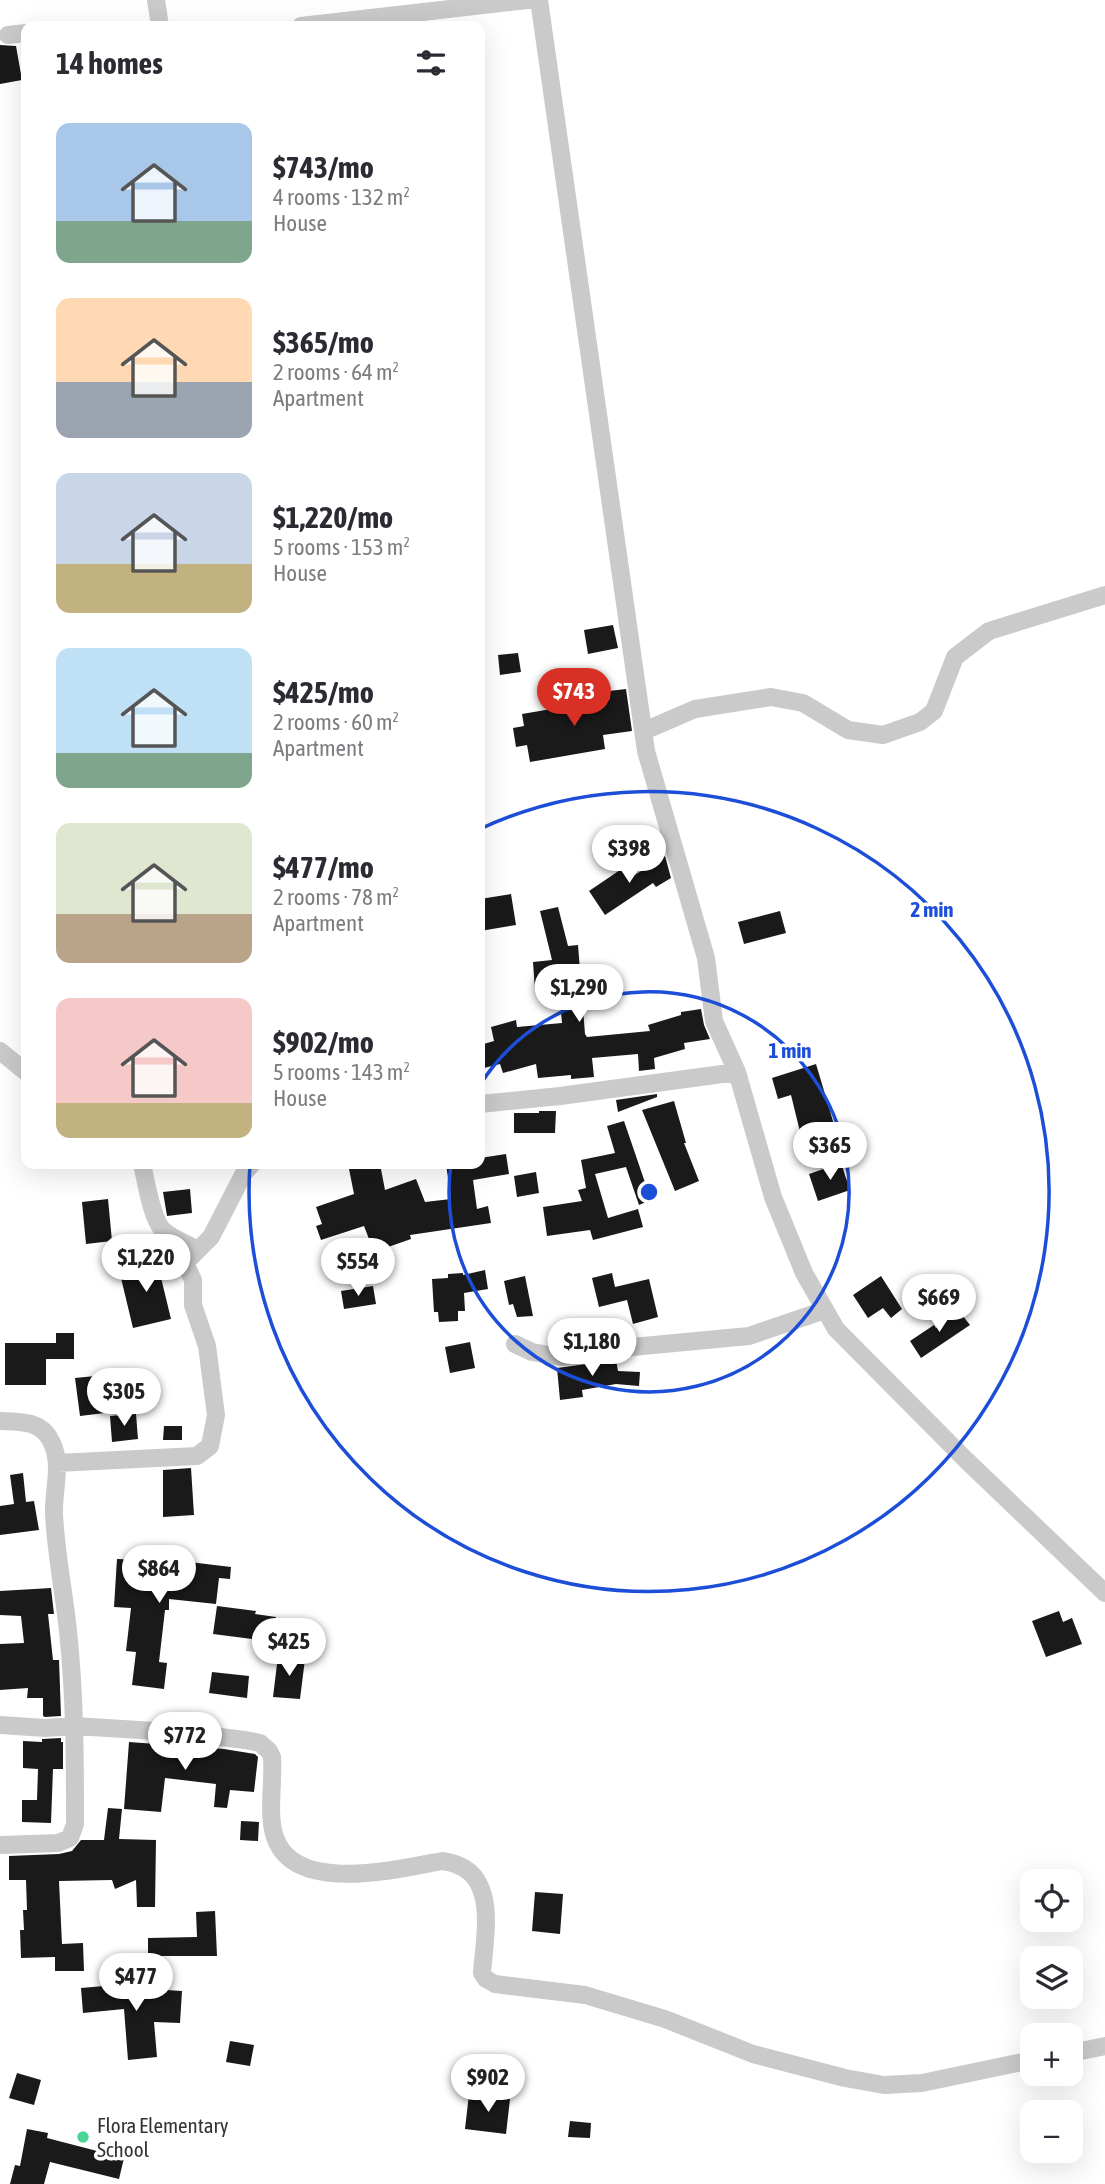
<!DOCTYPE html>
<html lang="en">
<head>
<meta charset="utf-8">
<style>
	body { margin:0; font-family:"Asap Condensed",sans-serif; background:#f7f7f7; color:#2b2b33; height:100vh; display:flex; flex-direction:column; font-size:26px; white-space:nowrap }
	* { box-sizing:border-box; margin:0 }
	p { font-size:23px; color:#7c7c81 }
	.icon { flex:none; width:38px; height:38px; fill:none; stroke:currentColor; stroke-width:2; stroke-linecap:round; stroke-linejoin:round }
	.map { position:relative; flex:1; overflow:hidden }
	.details { position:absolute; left:21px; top:21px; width:464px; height:1148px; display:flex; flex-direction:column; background:#fff; border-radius:14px; box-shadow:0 7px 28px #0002 }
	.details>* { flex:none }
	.buttons { position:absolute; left:1020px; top:1869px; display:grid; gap:14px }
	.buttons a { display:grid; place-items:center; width:63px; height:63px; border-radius:14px; background:#fff; box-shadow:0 7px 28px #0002; font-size:35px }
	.price { position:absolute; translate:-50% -60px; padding:0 16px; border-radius:24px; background:#fff; color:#222; font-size:23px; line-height:46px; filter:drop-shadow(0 2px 4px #0008) }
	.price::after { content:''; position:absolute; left:50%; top:42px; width:21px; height:16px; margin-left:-10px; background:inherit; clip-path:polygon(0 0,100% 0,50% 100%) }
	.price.on { background:#d93025; color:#fff }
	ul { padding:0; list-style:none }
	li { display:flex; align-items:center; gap:21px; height:175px; padding:0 35px }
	li span { display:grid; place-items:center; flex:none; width:196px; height:140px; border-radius:14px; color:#555 }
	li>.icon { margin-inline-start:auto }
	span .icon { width:84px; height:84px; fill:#fffc; stroke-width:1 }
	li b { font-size:30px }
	h2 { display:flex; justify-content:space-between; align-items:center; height:84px; padding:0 35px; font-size:30px }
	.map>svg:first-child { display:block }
	.building { fill:#1a1a1a }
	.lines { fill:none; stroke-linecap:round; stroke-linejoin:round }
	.street { stroke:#cacaca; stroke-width:18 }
	.ring { fill:none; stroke:#1d4ed8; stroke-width:3.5 }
	.poi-dot { fill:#48d695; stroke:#fff; stroke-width:2.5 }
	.labels { text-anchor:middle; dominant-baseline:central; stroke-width:7; stroke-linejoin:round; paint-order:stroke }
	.poi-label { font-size:21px; fill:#333; stroke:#fff; text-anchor:start }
	.centre { fill:#1d4ed8; stroke:#fff; stroke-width:3.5 }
	.ring-label { font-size:21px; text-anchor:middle; font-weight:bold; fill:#1d4ed8; stroke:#fff; stroke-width:7; stroke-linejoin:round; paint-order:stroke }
</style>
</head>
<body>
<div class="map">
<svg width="1105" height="2184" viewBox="0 0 1105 2184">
	<rect width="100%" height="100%" fill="#fff"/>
	<path class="building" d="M0 45 16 46 22 80 0 84Z
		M613 625 618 648 588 654 584 630Z
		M518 653 521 672 500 675 498 655Z
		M626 689 632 731 603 735 605 749 530 762 527 745 516 747 513 728 524 726 522 714 610 699 609 691Z
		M665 856 671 878 656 887 653 883 605 915 589 891 623 868 630 878Z
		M511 894 516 925 480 931V899Z
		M558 907 568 946 578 945 585 1034 587 1037 650 1031 648 1025 681 1015V1012L701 1009 704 1025 710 1039 684 1043 685 1049 654 1058 655 1069 639 1071 638 1054 592 1058 594 1077 571 1079V1075L538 1078 536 1064 503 1073 500 1064 480 1069V1045L494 1041 491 1027 516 1020 517 1027 562 1023 559 989 535 991 533 962 552 960 540 911Z
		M780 911 786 933 744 944 738 922Z
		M816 1064 836 1131 802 1140 791 1095 778 1099 772 1078Z
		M657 1094V1097L618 1112 616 1100Z
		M674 1101 686 1143H684L699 1181 675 1191 642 1110Z
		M539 1111H556L555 1133H514V1113H539Z
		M624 1121 651 1200 639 1205 626 1167 595 1174 608 1218 638 1209 643 1227 593 1240 590 1230 547 1236 543 1207 582 1201 578 1190 586 1188 581 1160 615 1153 607 1126Z
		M506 1154 509 1174 473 1180 477 1209 488 1206 491 1223 410 1235 411 1239 374 1252 364 1226 321 1240 316 1226 322 1224 316 1207 354 1194 348 1164H380L385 1190 416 1179 425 1202 451 1199 446 1164H480V1158Z
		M841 1163 850 1190 818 1201 809 1174Z
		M536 1172 539 1193 517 1197 514 1176Z
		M190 1189 192 1213 167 1216 163 1192Z
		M108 1199 112 1241 86 1244 82 1202Z
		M155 1253 171 1319 133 1328 121 1278 140 1273 136 1257Z
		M485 1270 488 1289 464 1293 465 1311H458V1321L439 1322 438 1312H434L432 1279 448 1278V1274L463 1273V1275Z
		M612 1273 615 1287 649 1279 658 1317 633 1324 627 1300 599 1307 592 1278Z
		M525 1276 533 1316 517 1317 513 1304 509 1305 504 1281Z
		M881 1276 902 1309 891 1318 883 1308 868 1318 853 1295Z
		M373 1286 376 1304 344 1309 341 1291Z
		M959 1311 970 1325 921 1358 910 1341 934 1325 936 1328Z
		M56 1333H74V1359H46V1385H5V1343H56Z
		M470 1342 475 1368 450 1373 445 1347Z
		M616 1360 618 1371 640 1372 639 1386 616 1384 582 1390 583 1397 560 1400 557 1368Z
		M116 1374 121 1411 80 1416 75 1378Z
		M136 1414 138 1439 112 1442 110 1416Z
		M164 1426H182V1440H163Z
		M191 1468 194 1515 163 1517V1470Z
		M23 1473 26 1502 34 1501 39 1530 0 1535V1506L14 1504 10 1475Z
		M117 1559 181 1561 231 1567 230 1579 219 1578 216 1604 169 1599V1610H165L159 1662 167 1663 164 1689 132 1685 136 1652 126 1651 131 1608 114 1607Z
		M51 1588 54 1614H48L53 1660H59L61 1716 45 1717 43 1716V1698H27L28 1688 0 1690V1644L24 1643 21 1616 0 1615V1591Z
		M217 1606 256 1611 255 1614 276 1617 274 1635 253 1633 252 1639 213 1634Z
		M1059 1611 1063 1622 1072 1618 1082 1644 1046 1657 1032 1621Z
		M278 1656 305 1659 300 1699 273 1697Z
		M212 1672 249 1676 247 1698 209 1693Z
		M61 1738V1742H63V1769H53L51 1823 22 1822V1800H37L38 1769 23 1768V1741L42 1742V1739Z
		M129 1742 224 1749 255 1754 258 1757 254 1792 230 1790 227 1808 214 1807 216 1784 165 1778 161 1812 124 1809Z
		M108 1808 122 1809 119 1839 156 1840 155 1907H137L136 1880 115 1889 112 1880 59 1881 62 1944 83 1943 84 1971H55V1957L21 1958 20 1930H24L23 1910H27L26 1880H9V1856L59 1854 72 1851 81 1840H104Z
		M241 1821 259 1822 258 1841 240 1840Z
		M535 1892 563 1894 560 1934 532 1931Z
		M215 1911 217 1956H148V1938L197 1937 196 1912Z
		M104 1986 182 1991 180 2023 154 2022 157 2057 128 2060 124 2009 83 2013 81 1988Z
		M230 2041 254 2045 250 2066 226 2062Z
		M17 2073 41 2080 34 2105 9 2098Z
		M469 2094 510 2099 506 2134 465 2129Z
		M570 2121 591 2123 590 2138 568 2137Z
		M27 2129 48 2133 47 2138 124 2158 119 2179 50 2162 44 2184H10L15 2165 20 2166Z"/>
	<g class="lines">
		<path class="street" d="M156 0 160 26
			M539 0 646 751 706 958 714 1021 737 1072
			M301 26 528 0
			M8 35 26 33
			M644 731 695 709 771 697 803 703 848 730 883 735 920 722 934 711 955 657 989 631 1105 595
			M0 1051 26 1072
			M480 1104 560 1096 737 1072 773 1197 804 1273 836 1329 966 1460 1105 1593
			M142 1164C146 1180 151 1217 162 1229 171 1238 185 1243 196 1249
			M515 1344 532 1352 560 1357 611 1349 749 1336 825 1310
			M0 1421C20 1422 41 1420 51 1441 63 1464 53 1490 54 1514 56 1554 64 1593 68 1631 75 1696 75 1759 75 1824L70 1838 58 1843 0 1845
			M57 1463 197 1456 210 1446 216 1415 207 1346 193 1305V1280L185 1263 211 1237 244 1173 252 1164
			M0 1725 45 1728 75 1726 187 1733 245 1740 260 1743 269 1751 272 1757C274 1781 267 1815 275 1837 294 1895 398 1869 442 1861 500 1868 485 1932 482 1973L486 1979 495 1984 585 1995 665 2019 753 2054 845 2078 884 2085 922 2083 1032 2060
			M1071 2053 1105 2046"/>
	</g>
	<g class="ring">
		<path d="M480 1085A200 200 0 1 1 451 1164"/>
		<path d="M480 829A400 400 0 1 1 250 1164"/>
	</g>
	<circle class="poi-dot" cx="83" cy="2137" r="7"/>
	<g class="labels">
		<g class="poi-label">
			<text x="97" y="2125">Flora Elementary<tspan x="97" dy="24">School</tspan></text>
		</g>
	</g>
	<circle cx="649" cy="1192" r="10" class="centre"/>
	<g class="ring-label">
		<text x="932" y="917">2 min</text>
		<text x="790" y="1058">1 min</text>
	</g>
</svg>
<div class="buttons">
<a><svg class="icon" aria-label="locate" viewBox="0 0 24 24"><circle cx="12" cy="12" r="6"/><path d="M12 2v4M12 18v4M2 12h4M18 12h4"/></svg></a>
<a><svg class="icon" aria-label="layers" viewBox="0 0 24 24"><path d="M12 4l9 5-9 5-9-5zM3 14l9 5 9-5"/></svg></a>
<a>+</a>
<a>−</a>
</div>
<b class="price on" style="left:574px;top:728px">$743</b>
<b class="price" style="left:629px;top:885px">$398</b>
<b class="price" style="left:579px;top:1024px">$1,290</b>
<b class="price" style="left:830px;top:1182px">$365</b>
<b class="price" style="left:146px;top:1294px">$1,220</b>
<b class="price" style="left:358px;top:1298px">$554</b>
<b class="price" style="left:939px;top:1334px">$669</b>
<b class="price" style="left:592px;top:1378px">$1,180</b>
<b class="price" style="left:124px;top:1428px">$305</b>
<b class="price" style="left:159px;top:1605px">$864</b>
<b class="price" style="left:289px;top:1678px">$425</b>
<b class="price" style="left:185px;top:1772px">$772</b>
<b class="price" style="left:136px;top:2013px">$477</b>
<b class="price" style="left:488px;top:2114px">$902</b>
<section class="details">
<h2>14 homes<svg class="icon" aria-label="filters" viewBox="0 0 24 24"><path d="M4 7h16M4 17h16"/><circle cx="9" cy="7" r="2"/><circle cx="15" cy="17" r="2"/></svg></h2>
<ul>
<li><span style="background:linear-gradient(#a9c7e8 70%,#7fa58c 0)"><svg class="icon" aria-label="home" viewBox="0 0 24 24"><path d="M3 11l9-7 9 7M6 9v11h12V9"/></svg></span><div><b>$743/mo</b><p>4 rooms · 132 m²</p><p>House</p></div></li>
<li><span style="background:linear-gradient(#ffd9b3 60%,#9aa5b1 0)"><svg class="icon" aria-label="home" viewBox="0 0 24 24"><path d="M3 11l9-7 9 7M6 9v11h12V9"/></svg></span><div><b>$365/mo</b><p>2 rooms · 64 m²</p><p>Apartment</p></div></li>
<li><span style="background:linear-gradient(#c9d6e8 65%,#c2b280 0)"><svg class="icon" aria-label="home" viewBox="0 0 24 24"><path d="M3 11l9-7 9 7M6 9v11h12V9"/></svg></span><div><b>$1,220/mo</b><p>5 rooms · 153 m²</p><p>House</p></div></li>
<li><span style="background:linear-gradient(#bfe0f5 75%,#7fa58c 0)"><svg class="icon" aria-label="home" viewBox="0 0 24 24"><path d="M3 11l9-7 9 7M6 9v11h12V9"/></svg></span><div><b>$425/mo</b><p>2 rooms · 60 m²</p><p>Apartment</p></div></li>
<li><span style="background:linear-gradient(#dfe7d0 65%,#b9a48a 0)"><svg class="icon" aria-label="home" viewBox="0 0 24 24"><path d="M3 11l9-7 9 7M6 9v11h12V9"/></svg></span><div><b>$477/mo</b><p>2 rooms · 78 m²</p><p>Apartment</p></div></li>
<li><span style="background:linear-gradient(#f6c9c9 75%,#c2b280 0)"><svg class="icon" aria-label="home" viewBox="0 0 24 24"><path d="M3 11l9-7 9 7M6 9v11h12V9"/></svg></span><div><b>$902/mo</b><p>5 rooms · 143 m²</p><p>House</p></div></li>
</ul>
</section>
</div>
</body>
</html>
